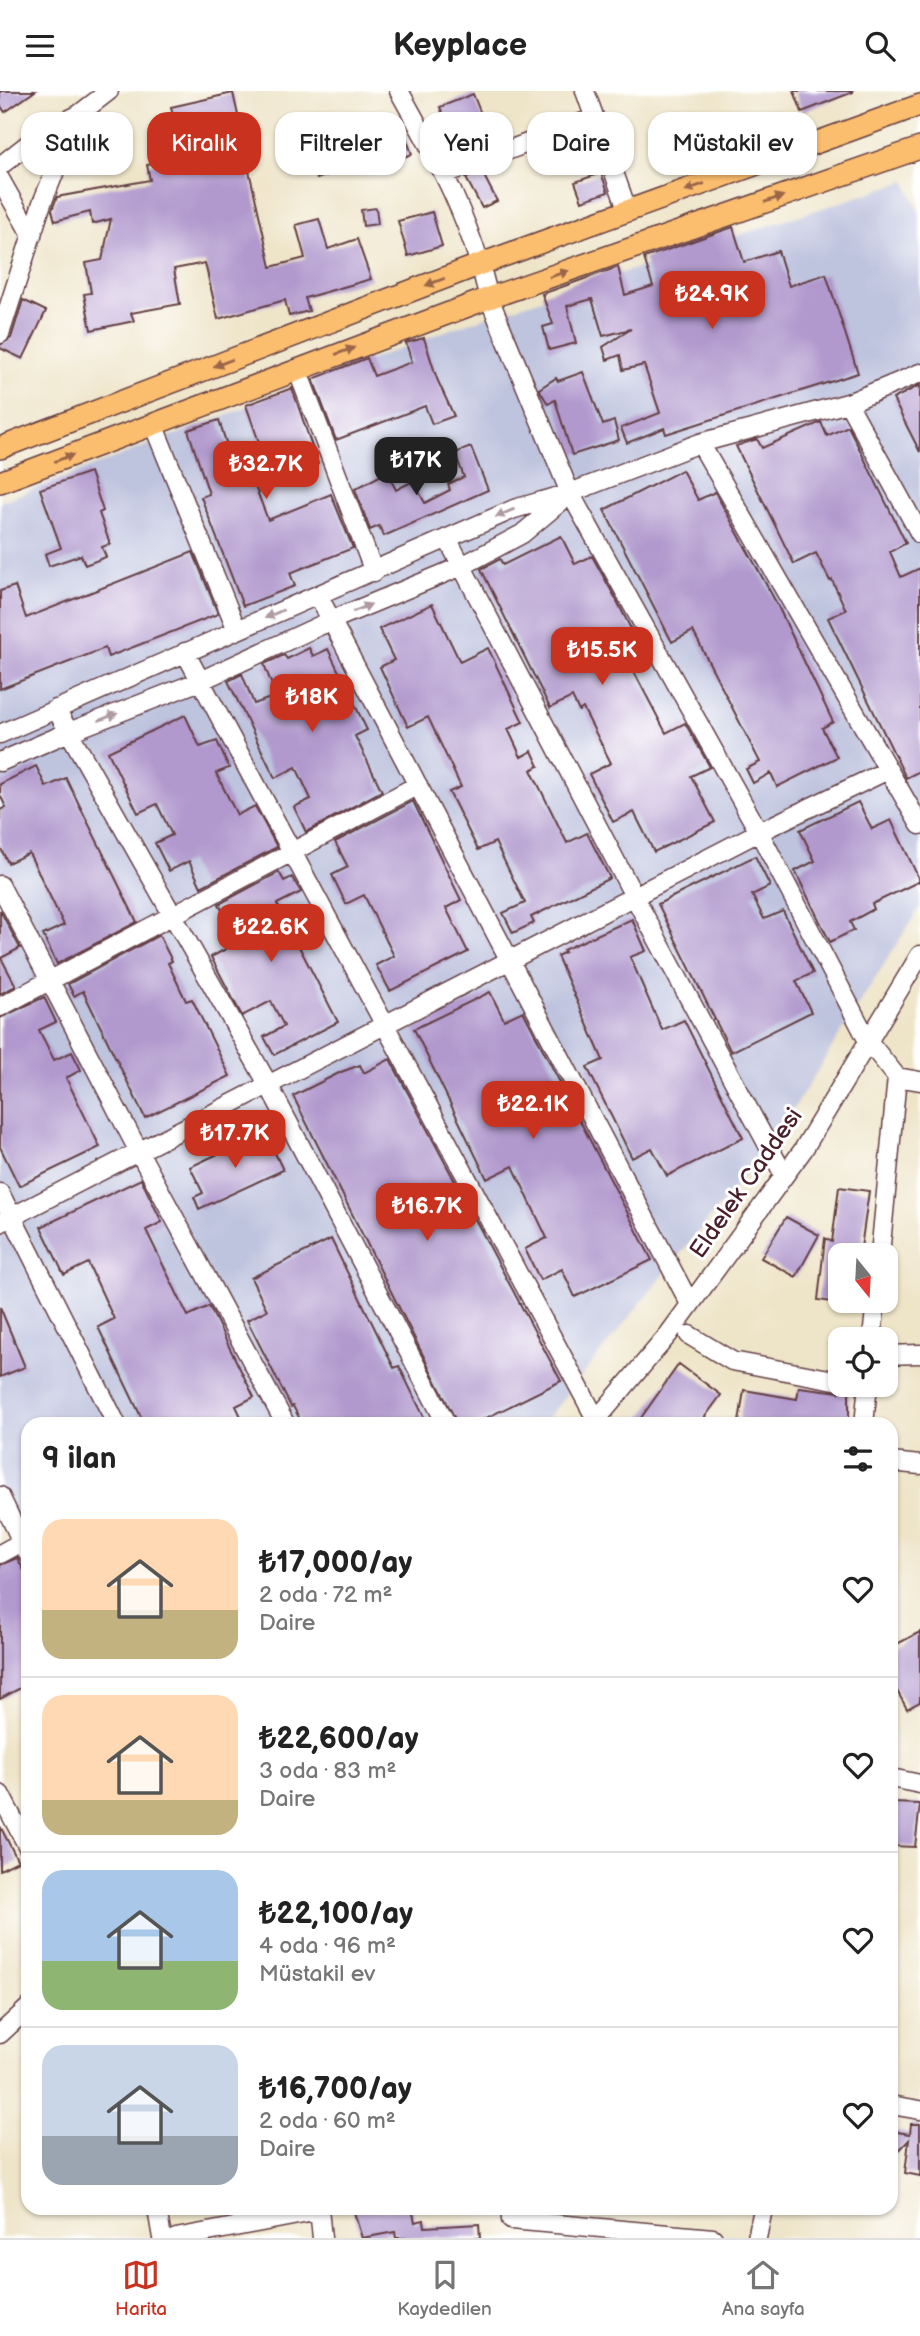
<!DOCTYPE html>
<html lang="tr">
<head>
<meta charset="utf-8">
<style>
	body { margin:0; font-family:"Balsamiq Sans",sans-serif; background:#f2f2f2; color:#222; height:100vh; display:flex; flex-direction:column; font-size:26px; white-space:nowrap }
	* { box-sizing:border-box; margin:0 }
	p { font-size:23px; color:#767676 }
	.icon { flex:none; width:38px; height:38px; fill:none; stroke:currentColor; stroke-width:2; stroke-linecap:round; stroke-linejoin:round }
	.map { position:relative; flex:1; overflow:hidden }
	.side { position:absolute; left:21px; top:1326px; width:877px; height:798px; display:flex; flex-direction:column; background:#fff; border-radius:21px; box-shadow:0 2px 5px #0004 }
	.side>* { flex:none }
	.hud { position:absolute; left:21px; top:21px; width:878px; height:63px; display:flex; gap:14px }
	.needle { width:46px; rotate:162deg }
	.controls { position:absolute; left:828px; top:1152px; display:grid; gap:14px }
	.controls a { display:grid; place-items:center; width:70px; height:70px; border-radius:14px; background:#fff; box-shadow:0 2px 5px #0004; font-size:35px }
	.price { position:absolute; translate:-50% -60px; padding:0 16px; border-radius:14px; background:#c8321e; color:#fff; font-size:23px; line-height:46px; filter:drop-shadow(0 2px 4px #0008) }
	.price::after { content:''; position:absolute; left:50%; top:42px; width:21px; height:16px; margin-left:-10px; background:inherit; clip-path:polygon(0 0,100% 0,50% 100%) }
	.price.current { background:#222; color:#fff }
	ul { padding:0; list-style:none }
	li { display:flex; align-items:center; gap:21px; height:175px; padding:0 21px }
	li+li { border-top:2px solid #e0e0e0 }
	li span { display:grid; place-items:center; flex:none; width:196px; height:140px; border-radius:21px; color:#555 }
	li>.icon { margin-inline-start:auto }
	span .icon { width:84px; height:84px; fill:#fffc; stroke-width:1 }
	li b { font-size:30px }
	h2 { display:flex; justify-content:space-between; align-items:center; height:84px; padding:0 21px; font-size:30px }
	.tag { padding:0 24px; border-radius:21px; background:#fff; box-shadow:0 2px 5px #0004; font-size:24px; line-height:63px }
	.tag.current { background:#c8321e; color:#fff }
	header { display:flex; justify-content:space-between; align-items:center; height:91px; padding:0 21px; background:#fff; font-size:32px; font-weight:800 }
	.dock { display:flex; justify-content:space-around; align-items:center; height:98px; border-top:2px solid #e0e0e0; background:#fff; font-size:19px; color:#767676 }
	.dock a { display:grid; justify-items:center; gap:4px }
	.dock .current { color:#c8321e }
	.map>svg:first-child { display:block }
	.industrial { fill:#bec3de }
	.building { fill:#b199cd }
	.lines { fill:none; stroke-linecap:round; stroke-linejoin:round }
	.minor-casing { stroke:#633d43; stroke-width:21 }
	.major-casing { stroke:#633d43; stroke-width:24 }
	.minor { stroke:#fff; stroke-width:18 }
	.major { stroke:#fbbd6e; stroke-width:21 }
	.oneway { fill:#9a6649 }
	.oneway2 { fill:#ae9aa0 }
	.labels { text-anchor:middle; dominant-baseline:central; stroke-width:6; stroke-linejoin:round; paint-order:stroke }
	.street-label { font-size:24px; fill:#4a1f2b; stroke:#fff }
</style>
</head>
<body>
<header><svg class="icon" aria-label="menu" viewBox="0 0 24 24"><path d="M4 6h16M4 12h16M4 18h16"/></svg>Keyplace<svg class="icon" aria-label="search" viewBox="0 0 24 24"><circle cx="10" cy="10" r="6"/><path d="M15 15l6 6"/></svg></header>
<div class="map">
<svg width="920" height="2147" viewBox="0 0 920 2147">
	<rect width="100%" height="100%" fill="#fff"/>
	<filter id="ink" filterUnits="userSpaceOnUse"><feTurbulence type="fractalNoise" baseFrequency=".0143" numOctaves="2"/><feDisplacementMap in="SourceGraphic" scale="14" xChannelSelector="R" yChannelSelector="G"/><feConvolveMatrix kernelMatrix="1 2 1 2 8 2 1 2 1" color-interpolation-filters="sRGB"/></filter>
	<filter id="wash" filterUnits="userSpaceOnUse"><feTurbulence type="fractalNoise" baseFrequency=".00686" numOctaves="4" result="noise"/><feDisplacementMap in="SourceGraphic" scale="28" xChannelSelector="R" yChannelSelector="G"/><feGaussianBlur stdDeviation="1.57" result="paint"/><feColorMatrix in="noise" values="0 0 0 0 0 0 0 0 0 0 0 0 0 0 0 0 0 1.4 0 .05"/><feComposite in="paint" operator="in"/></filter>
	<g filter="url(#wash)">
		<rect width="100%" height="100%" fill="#eee4c8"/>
		<path class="industrial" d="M906 90 920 123V816L779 1041 543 1333 28 1334V1420L0 1430V411L456 236Z"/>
		<g id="blocks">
			<path class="building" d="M0 0H35L5 21 0 14Z
				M794 0H853V1L802 21Z
				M233 2 240 33 245 32 252 61 248 62 250 70 247 71 271 176 305 167 296 134 319 128 328 158 357 148 371 188 305 207 309 220 289 225 285 209 218 228 205 172 174 178 180 213 131 222 134 230 91 239 84 203 91 202 86 172 102 169 111 128 92 133 90 121 55 130 52 119 57 106 150 89 147 74 182 67 171 16Z
				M473 3 487 38 454 51 440 16Z
				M400 31 412 63 376 77 375 74 363 78 361 72 317 88 308 61 350 46 351 49Z
				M482 81 497 110 482 117 466 87Z
				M601 82 608 101 582 110 575 91Z
				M376 117 378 133 363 135 361 119Z
				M432 121 442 155 408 165 398 130Z
				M733 136 744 171 778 160 789 195 826 183 858 282 666 343 664 337 627 352 621 337 660 322 644 274 623 279 620 264 607 269 603 256 631 238 603 245 592 208 567 215 576 252 549 259 543 236 553 233 542 203 618 176 625 204 653 195 644 167Z
				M23 209 46 220 23 268 0 257V254L11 247Z
				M424 247 437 288 454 325 432 333 425 315 336 349 313 288 367 267 374 285 412 271 406 252Z
				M583 281 603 334 614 330 619 349 572 364 555 309 548 313 539 298 556 287 558 290Z
				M920 294V361L893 308Z
				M292 297 318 373 255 395 268 429 331 403 353 457 290 482 295 495 243 515 201 406 209 403 188 339 219 329 230 364 260 354 246 314Z
				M821 331 827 345 848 335 854 347 906 452 890 461 901 486 920 477V680L906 687 828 527 846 519 832 489 830 490 816 462 794 473 736 355 757 348 762 357Z
				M471 356 488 399 384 445 379 435 370 439 355 398 387 381 396 399 413 390 425 412 450 399 448 393 464 386 455 362Z
				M682 379 698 409 715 401 777 513 833 631 822 637 837 666 777 696 771 682 753 692 746 678 760 671 693 540 672 551 604 419Z
				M90 381 103 420 99 422 110 453 102 456 106 466 85 474 81 464 49 475 45 463 61 457 40 398Z
				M561 445 575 473 592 465 616 508 638 552 623 560 666 642 685 632 710 676 691 685 715 731 654 761 634 721 613 731 589 683 611 672 583 617 579 620 572 606 550 617 481 478 500 468 503 474Z
				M193 461 218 523 108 566 105 557 0 598V500L15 495 26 527Z
				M432 513 460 571 488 557 523 631 508 638 521 666 532 660 539 675 531 679 567 752 587 742 610 787 531 826 534 832 513 842 503 822 525 812 495 751 478 759 449 701 461 696 428 626 408 636 380 576 394 569 379 538Z
				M309 557 313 565 328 558 367 639 355 645 382 700 306 741 294 716 311 708 296 676 275 687 228 590 242 583 254 613 276 605 264 573 284 564 287 568Z
				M185 624 200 656 217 650 229 677 216 682 237 724 255 715 277 756 201 796 189 770 169 780 155 752 172 744 157 713 138 722 108 661Z
				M36 675 46 696 66 687 137 831 57 873 43 844 64 834 29 762 8 772 0 756V719L6 716 0 704V693Z
				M413 710 461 809 446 817 468 861 390 900 376 874 394 865 364 804 346 813 332 784 348 776 335 751Z
				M858 711 872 738 891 729 920 790 872 813 874 818 850 831 854 839 830 851 795 780 815 770 800 739Z
				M755 765 770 795 752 804 764 828 783 820 813 882 796 890 811 921 731 961 658 813Z
				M279 781 284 790 292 786 301 801 277 813 338 931 274 964 264 946 284 935 271 910 242 925 211 866 226 858 218 844 232 838 219 813Z
				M0 819 20 857 1 867 16 895 0 903Z
				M632 828 646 860 630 866 662 939 684 929 743 1047 667 1085 652 1057 632 1067 587 976 603 969 557 865 565 861 563 859Z
				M159 844 172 870 168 872 186 910 192 908 230 985 145 1027 83 900 74 905 68 893Z
				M490 901 504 929 523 920 652 1169 575 1206 562 1178 540 1189 525 1158 547 1147 513 1075 487 1088 414 938Z
				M44 906 56 931 39 939 54 969 72 961 81 979 66 987 100 1056 19 1095 0 1056V927Z
				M390 968 561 1290 472 1334H458L293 1005 341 981 360 974 364 982Z
				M265 1041 283 1079 199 1118 194 1106 203 1102 190 1076Z
				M141 1088 162 1131 146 1139 188 1225 209 1215 254 1306 236 1315 245 1334H145L98 1236 114 1228 88 1172 64 1184 41 1136Z
				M839 1096 869 1100 861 1157 838 1154 840 1212 818 1209 825 1147 832 1151Z
				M786 1126 819 1144 796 1186 761 1167Z
				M331 1148 394 1277 399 1275 428 1334H303L293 1315 291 1316 247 1229 267 1219 251 1187Z
				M0 1216 25 1276 0 1286Z
				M679 1273 721 1304 699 1334H636Z
				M799 1296 839 1301 849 1297V1329H841V1334L739 1331 744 1299 797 1308Z
				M17 1467 28 1486V1593L0 1608V1474Z
				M920 1541V1611L907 1618 891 1589V1556Z
				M891 1712 920 1713 915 1756 891 1755Z
				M0 1735 18 1770 0 1779Z
				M911 2033H920V2085L905 2082 909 2049 891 2068V2040L910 2043Z
				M353 2118H412L415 2131 424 2129 425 2136 479 2133 480 2147H396L395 2141 362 2147Z"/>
		</g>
	</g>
	<g filter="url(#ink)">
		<use href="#blocks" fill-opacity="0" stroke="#633d43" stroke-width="2"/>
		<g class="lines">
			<g class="minor-casing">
				<path id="minor" d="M399 0C439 71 470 127 489 207L570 402 759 741 868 950 897 986 880 1164
					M585 0 628 121
					M0 75 42 42 78 24
					M445 83 594 27
					M0 88 32 145
					M0 243 42 112 78 24 109 0
					M297 278 374 481
					M848 312 920 443
					M153 333 237 539
					M700 352 920 734
					M447 447 634 805 784 1084
					M318 504 690 1213
					M185 561 596 1328
					M56 618 268 993 447 1334
					M0 643 514 418 570 402 700 352 848 312 920 282
					M0 671 69 641 200 590 332 529 462 475 522 443 565 407
					M0 794 138 1059 286 1334
					M0 916 418 694
					M897 986 920 990
					M0 1102 117 1334
					M0 1132 759 741 888 679
					M689 1244 732 1270 840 1290
					M872 1248 876 1209
					M886 1264 920 1263
					M592 1334 668 1244 803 1059 920 864
					M864 1334 868 1293
					M891 1371 920 1374
					M0 1405 22 1451
					M0 1463 22 1451 28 1463
					M891 1687 920 1693
					M0 1703 28 1756
					M0 1943 28 1917
					M891 2014 920 2019
					M157 2118 162 2147
					M319 2118 322 2147
					M510 2118 511 2129 713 2147
					M176 2147 319 2120
					M757 2147 763 2118"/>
			</g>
			<g class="major-casing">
				<path id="major" d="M0 357 481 173 920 14
					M0 391 489 207 920 57"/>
			</g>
			<use href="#minor" class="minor"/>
			<use href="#major" class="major"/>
		</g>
		<defs><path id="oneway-solid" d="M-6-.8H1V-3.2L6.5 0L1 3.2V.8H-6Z" transform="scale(1.75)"/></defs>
		<g class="oneway">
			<use href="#oneway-solid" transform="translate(695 96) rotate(160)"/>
			<use href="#oneway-solid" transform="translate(774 108) rotate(-19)"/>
			<use href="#oneway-solid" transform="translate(559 183) rotate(-19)"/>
			<use href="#oneway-solid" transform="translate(435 191) rotate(159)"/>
			<use href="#oneway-solid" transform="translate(345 260) rotate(-20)"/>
			<use href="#oneway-solid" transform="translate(223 272) rotate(159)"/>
			<use href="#oneway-solid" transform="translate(64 367) rotate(-21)"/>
		</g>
		<g class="oneway2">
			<use href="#oneway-solid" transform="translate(505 422) rotate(157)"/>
			<use href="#oneway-solid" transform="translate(362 517) rotate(-22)"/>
			<use href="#oneway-solid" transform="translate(274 523) rotate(156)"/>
			<use href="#oneway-solid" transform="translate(108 626) rotate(-21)"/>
		</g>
	</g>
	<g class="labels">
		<g class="street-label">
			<text transform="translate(746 1092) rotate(-55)">Eldelek Caddesi</text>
		</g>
	</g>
</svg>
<div class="controls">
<a><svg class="needle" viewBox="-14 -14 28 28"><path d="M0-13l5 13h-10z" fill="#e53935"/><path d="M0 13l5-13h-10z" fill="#767676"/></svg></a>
<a><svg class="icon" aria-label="locate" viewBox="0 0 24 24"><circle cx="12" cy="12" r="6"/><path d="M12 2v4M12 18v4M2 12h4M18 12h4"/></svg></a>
</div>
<b class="price" style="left:712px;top:240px">₺24.9K</b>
<b class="price current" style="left:416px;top:406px">₺17K</b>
<b class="price" style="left:266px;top:410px">₺32.7K</b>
<b class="price" style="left:602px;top:596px">₺15.5K</b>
<b class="price" style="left:312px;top:643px">₺18K</b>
<b class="price" style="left:271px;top:873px">₺22.6K</b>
<b class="price" style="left:533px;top:1050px">₺22.1K</b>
<b class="price" style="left:235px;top:1079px">₺17.7K</b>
<b class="price" style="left:427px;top:1152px">₺16.7K</b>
<div class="hud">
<a class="tag">Satılık</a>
<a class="tag current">Kiralık</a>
<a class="tag">Filtreler</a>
<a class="tag">Yeni</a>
<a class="tag">Daire</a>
<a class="tag">Müstakil ev</a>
</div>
<section class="side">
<h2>9 ilan<svg class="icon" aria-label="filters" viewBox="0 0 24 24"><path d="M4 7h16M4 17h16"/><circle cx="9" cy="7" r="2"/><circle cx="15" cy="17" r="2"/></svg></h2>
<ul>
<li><span style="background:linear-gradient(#ffd9b3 65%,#c2b280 0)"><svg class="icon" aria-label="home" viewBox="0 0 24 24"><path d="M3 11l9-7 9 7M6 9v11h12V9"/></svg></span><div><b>₺17,000/ay</b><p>2 oda · 72 m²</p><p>Daire</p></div><svg class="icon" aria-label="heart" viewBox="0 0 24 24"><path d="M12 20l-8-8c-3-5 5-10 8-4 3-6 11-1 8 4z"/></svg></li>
<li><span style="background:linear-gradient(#ffd9b3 75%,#c2b280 0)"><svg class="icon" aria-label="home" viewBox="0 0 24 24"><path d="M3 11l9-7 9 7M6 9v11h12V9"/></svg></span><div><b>₺22,600/ay</b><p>3 oda · 83 m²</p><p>Daire</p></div><svg class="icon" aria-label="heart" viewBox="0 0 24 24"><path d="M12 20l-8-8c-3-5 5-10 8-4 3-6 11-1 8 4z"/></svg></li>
<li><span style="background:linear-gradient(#a9c7e8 65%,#8fb573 0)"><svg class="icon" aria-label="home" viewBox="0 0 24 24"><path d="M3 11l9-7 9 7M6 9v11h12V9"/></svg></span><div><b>₺22,100/ay</b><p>4 oda · 96 m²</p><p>Müstakil ev</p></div><svg class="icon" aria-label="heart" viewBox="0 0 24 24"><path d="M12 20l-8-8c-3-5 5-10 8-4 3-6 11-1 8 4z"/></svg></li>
<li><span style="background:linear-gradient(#c9d6e8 65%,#9aa5b1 0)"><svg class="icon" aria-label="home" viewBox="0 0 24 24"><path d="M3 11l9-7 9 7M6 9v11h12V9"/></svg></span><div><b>₺16,700/ay</b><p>2 oda · 60 m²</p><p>Daire</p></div><svg class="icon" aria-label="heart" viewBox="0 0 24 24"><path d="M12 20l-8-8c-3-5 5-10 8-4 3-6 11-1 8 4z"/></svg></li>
</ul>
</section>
</div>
<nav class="dock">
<a class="current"><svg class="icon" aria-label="map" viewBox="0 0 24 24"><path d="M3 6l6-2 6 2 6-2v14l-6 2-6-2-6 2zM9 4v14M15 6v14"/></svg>Harita</a>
<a><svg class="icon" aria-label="saved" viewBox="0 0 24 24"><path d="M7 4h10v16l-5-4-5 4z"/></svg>Kaydedilen</a>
<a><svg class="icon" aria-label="home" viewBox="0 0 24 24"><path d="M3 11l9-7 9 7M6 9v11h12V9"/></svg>Ana sayfa</a>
</nav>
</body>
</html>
